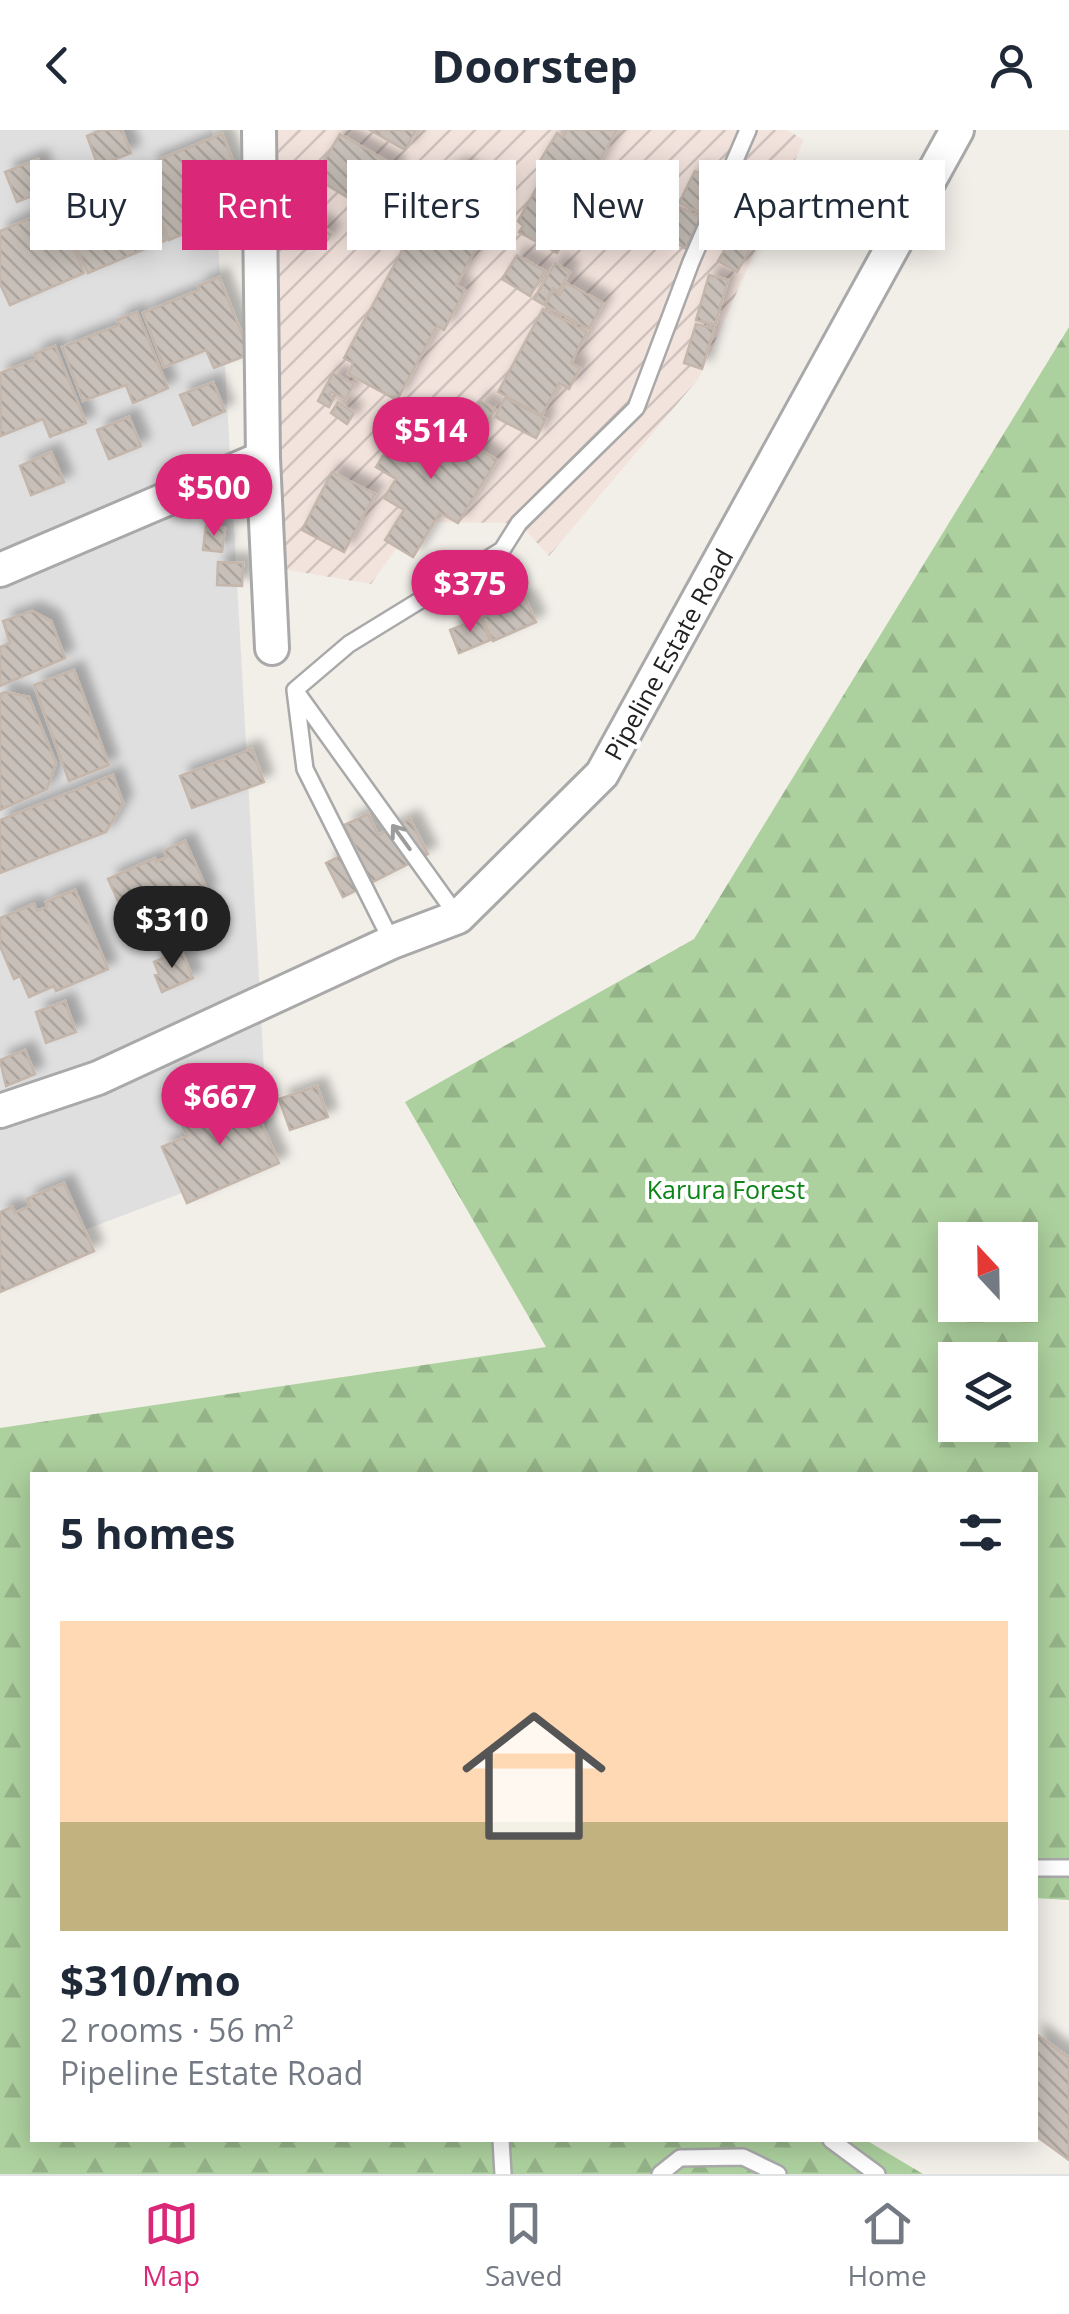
<!DOCTYPE html>
<html lang="en">
<head>
<meta charset="utf-8">
<style>
	body { margin:0; font-family:"Open Sans",sans-serif; background:#f6f6f7; color:#1f2937; height:100vh; display:flex; flex-direction:column; font-size:38px; white-space:nowrap }
	* { box-sizing:border-box; margin:0 }
	p { font-size:32px; color:#747a83 }
	.icon { flex:none; width:55px; height:55px; fill:none; stroke:currentColor; stroke-width:2; stroke-linecap:round; stroke-linejoin:round }
	.map { position:relative; flex:1; overflow:hidden }
	.sheet { position:absolute; left:30px; top:1342px; width:1008px; height:670px; display:flex; flex-direction:column; background:#fff; border-radius:0px; box-shadow:0 5px 25px #0003 }
	.sheet>* { flex:none }
	.guide { position:absolute; left:30px; top:30px; width:1010px; height:90px; display:flex; gap:20px }
	.needle { width:65px; rotate:338deg }
	.tools { position:absolute; left:938px; top:1092px; display:grid; gap:20px }
	.tools a { display:grid; place-items:center; width:100px; height:100px; border-radius:0px; background:#fff; box-shadow:0 5px 25px #0003; font-size:50px }
	.price { position:absolute; translate:-50% -85px; padding:0 22px; border-radius:35px; background:#db2777; color:#fff; font-size:32px; line-height:65px; filter:drop-shadow(0 2px 5px #0008) }
	.price::after { content:''; position:absolute; left:50%; top:60px; width:30px; height:22px; margin-left:-15px; background:inherit; clip-path:polygon(0 0,100% 0,50% 100%) }
	.price.selected { background:#222; color:#fff }
	ul { padding:0; list-style:none }
	li { display:grid; align-content:center; gap:20px; height:530px; padding:0 30px }
	li+li { border-top:2px solid #e0e1e3 }
	li span { display:grid; place-items:center; height:310px; border-radius:0px; color:#555 }
	li>.icon { margin-inline-start:auto }
	span .icon { width:180px; height:180px; fill:#fffc; stroke-width:1 }
	li b { font-size:42px }
	h2 { display:flex; justify-content:space-between; align-items:center; height:120px; padding:0 30px; font-size:42px }
	.chip { padding:0 35px; border-radius:0px; background:#fff; box-shadow:0 5px 25px #0003; font-size:35px; line-height:90px }
	.chip.selected { background:#db2777; color:#fff }
	header { display:flex; justify-content:space-between; align-items:center; height:130px; padding:0 30px; background:#fff; font-size:45px; font-weight:700 }
	.tabs { display:flex; justify-content:space-around; align-items:center; height:140px; border-top:2px solid #e0e1e3; background:#fff; font-size:28px; color:#747a83 }
	.tabs a { display:grid; justify-items:center; gap:5px }
	.tabs .selected { color:#db2777 }
	.map>svg:first-child { display:block }
	.residential { fill:#e0dfdf }
	.military { fill:url(#military-furrows) }
	.forest { fill:url(#forest-firs); fill-rule:evenodd }
	.building { fill:url(#building-back-hatch); stroke:#c4b6ab; stroke-width:2.5; filter:url(#shadow) }
	.lines { fill:none; stroke-linecap:round; stroke-linejoin:round }
	.lane-casing { stroke:#a9a9a9; stroke-width:20 }
	.street-casing { stroke:#a9a9a9; stroke-width:38 }
	.lane { stroke:#fff; stroke-width:15 }
	.street { stroke:#fff; stroke-width:32 }
	.oneway { stroke:#9c9c9c }
	.labels { text-anchor:middle; dominant-baseline:central; stroke-width:8; stroke-linejoin:round; paint-order:stroke }
	.street-label { font-size:25px; fill:#222; stroke:#fff }
	.park-label { font-size:25px; fill:#0c8416; stroke:#fff }
</style>
</head>
<body>
<header><svg class="icon" aria-label="back" viewBox="0 0 24 24"><path d="M15 5l-7 7 7 7"/></svg>Doorstep<svg class="icon" aria-label="person" viewBox="0 0 24 24"><circle cx="12" cy="8" r="4"/><path d="M4 21q1-7 8-7t8 7"/></svg></header>
<div class="map">
<svg width="1069" height="2044" viewBox="0 0 1069 2044">
	<defs>
		<pattern id="military-furrows" width="10" height="10" patternUnits="userSpaceOnUse" patternTransform="scale(2.5)"><rect width="10" height="10" fill="#f3e3dd"/><path d="M-1 1l2-2M0 10L10 0M9 11l2-2" fill="none" stroke="#d0c2bd"/></pattern>
		<pattern id="forest-firs" width="22" height="20" patternUnits="userSpaceOnUse" patternTransform="scale(2.5)"><rect width="22" height="20" fill="#add19e"/><path d="M5 1l3.5 6h-7zM16 11l3.5 6h-7z" fill="#95b388"/></pattern>
		<pattern id="building-back-hatch" width="6" height="6" patternUnits="userSpaceOnUse" patternTransform="scale(2.5)"><rect width="6" height="6" fill="#c7bfb8"/><path d="M-1 5l2 2M0 0l6 6M5-1l2 2" fill="none" stroke="#aba49e"/></pattern>
		<filter id="shadow"><feDropShadow dx="9" dy="-9" stdDeviation="5" flood-color="#0004"/></filter>
	</defs>
	<rect width="100%" height="100%" fill="#f2efe9"/>
	<path class="residential" d="M0 0H212L269 1030 0 1132Z"/>
	<path class="military" d="M266 0H787L804 10 699 248 549 426 519 393 415 392 371 454 276 438Z"/>
	<path class="forest" d="M1069 197V1770L1035 1768V1345H32V2010H866L923 2044H0V1298L546 1217 405 972 694 809ZM955 1110H1020V1175H955ZM955 1230H1020V1295H955Z"/>
	<path class="building" d="M101 0H122L131 23 98 36 87 6Z
		M370 0H416L405 20Z
		M567 0H617L591 46 600 70 589 90 579 85 557 123 519 102 523 96 518 91 546 41 538 34 557 3 563 7Z
		M222 4 251 75 169 110 149 63 155 61 147 42 152 41 148 34Z
		M340 4 397 37 370 81 314 47Z
		M38 29 50 59 17 72 5 42Z
		M457 36 493 55 487 66 501 73 456 155 465 160 444 200 437 196 397 270 348 244 353 233 344 228 445 41 452 44Z
		M695 41 718 52 703 84 679 73Z
		M137 43 166 110 88 143 70 102 77 98 69 79 73 78 70 71Z
		M751 73 769 82 754 111 735 102Z
		M57 77 84 143 10 175 0 154V101Z
		M680 77 701 88 685 118 664 108Z
		M318 92 332 104 321 118 306 106Z
		M733 105 752 116 737 142 718 131Z
		M517 125 545 141 530 166 502 149Z
		M555 133 570 142 558 162 553 158 544 175 534 169Z
		M709 145 728 150 715 195 696 190Z
		M219 147 250 224 214 238 206 220 164 237 143 183 199 160 198 156Z
		M566 153 603 173 589 199 545 175 553 161 560 165Z
		M543 179 587 202 571 233 580 238 569 259 559 253 542 285 498 262Z
		M137 182 168 258 133 273 126 255 83 271 62 217 119 195 117 190Z
		M696 194 714 199 702 239 684 233Z
		M55 216 86 293 50 307 43 289 1 306 0 243 36 229 34 224Z
		M333 243 354 254 346 269 331 262 329 265 334 268 329 277 318 271Z
		M213 252 225 281 193 295 180 265Z
		M505 268 546 289 536 308 495 287Z
		M481 271 495 279 478 307 464 300Z
		M338 272 354 283 347 294 331 283Z
		M129 287 141 316 109 329 97 300Z
		M436 293 497 330 458 393 440 383 413 427 385 410 404 380 384 368 396 349 376 337 398 302 413 312 416 305 425 311Z
		M51 322 64 352 31 365 20 336Z
		M332 342 375 364 344 422 302 400Z
		M206 396 225 398 222 422 203 420Z
		M218 432 243 433 242 456 217 455Z
		M525 468 536 492 493 511 482 488Z
		M32 481 51 491 65 528 0 556V517L10 513 3 491Z
		M480 488 490 510 459 523 450 500Z
		M74 540 109 635 69 651 34 555Z
		M5 562 29 567 56 633 47 659 0 680V564Z
		M252 619 264 652 192 678 180 646Z
		M113 645 123 673 106 702 0 743V690Z
		M368 684 378 705 410 689 428 724 343 767 326 733 356 718 344 695Z
		M185 711 208 762 199 766 207 782 137 813 108 749 155 728 156 732 167 727 164 721Z
		M75 760 108 839 56 861 54 856 29 867 20 846 14 849 0 816V788L34 774 37 781 47 777 46 772Z
		M181 820 193 848 162 862 155 845 159 844 154 832Z
		M65 871 76 902 46 913 36 882Z
		M25 920 35 944 6 956 0 930Z
		M317 956 328 987 290 1000 279 969Z
		M247 960 279 1033 187 1073 162 1017 187 1006 180 990 198 982 202 992 215 987 211 976Z
		M64 1053 94 1121 0 1162V1082L12 1077 15 1083 30 1076 27 1069Z
		M1035 1903 1069 1928V2030L1035 2005Z"/>
	<g class="lines">
		<g class="lane-casing">
			<path id="lane" d="M295 560 349 514 502 420 519 393 636 278 691 132 748 0
				M392 812 305 639 295 560 458 787
				M1035 1738H1069
				M501 2010 503 2044
				M831 2010 877 2044
				M660 2044 680 2028 743 2027 778 2044"/>
		</g>
		<g class="street-casing">
			<path id="street" d="M259 0 263 328 272 518
				M0 440 263 328
				M0 981 98 948 392 812 458 787 602 644 957 0"/>
		</g>
		<use href="#lane" class="lane"/>
		<use href="#street" class="street"/>
	</g>
	<defs><path id="oneway-shaft" d="M-6 0H5M1.5-3L5.5 0L1.5 3" fill="none" stroke-width="1.6" stroke-linecap="round" stroke-linejoin="round" transform="scale(2.5)"/></defs>
	<use class="oneway" href="#oneway-shaft" transform="translate(401 707) rotate(-126)"/>
	<g class="labels">
		<g class="street-label">
			<text transform="translate(668 524) rotate(-61)">Pipeline Estate Road</text>
		</g>
		<g class="park-label">
			<text x="726" y="1059">Karura Forest</text>
		</g>
	</g>
</svg>
<div class="tools">
<a><svg class="needle" viewBox="-14 -14 28 28"><path d="M0-13l5 13h-10z" fill="#e53935"/><path d="M0 13l5-13h-10z" fill="#747a83"/></svg></a>
<a><svg class="icon" aria-label="layers" viewBox="0 0 24 24"><path d="M12 4l9 5-9 5-9-5zM3 14l9 5 9-5"/></svg></a>
</div>
<b class="price" style="left:431px;top:352px">$514</b>
<b class="price" style="left:214px;top:409px">$500</b>
<b class="price" style="left:470px;top:505px">$375</b>
<b class="price selected" style="left:172px;top:841px">$310</b>
<b class="price" style="left:220px;top:1018px">$667</b>
<div class="guide">
<a class="chip">Buy</a>
<a class="chip selected">Rent</a>
<a class="chip">Filters</a>
<a class="chip">New</a>
<a class="chip">Apartment</a>
</div>
<section class="sheet">
<h2>5 homes<svg class="icon" aria-label="filters" viewBox="0 0 24 24"><path d="M4 7h16M4 17h16"/><circle cx="9" cy="7" r="2"/><circle cx="15" cy="17" r="2"/></svg></h2>
<ul>
<li><span style="background:linear-gradient(#ffd9b3 65%,#c2b280 0)"><svg class="icon" aria-label="home" viewBox="0 0 24 24"><path d="M3 11l9-7 9 7M6 9v11h12V9"/></svg></span><div><b>$310/mo</b><p>2 rooms · 56 m²</p><p>Pipeline Estate Road</p></div></li>
</ul>
</section>
</div>
<nav class="tabs">
<a class="selected"><svg class="icon" aria-label="map" viewBox="0 0 24 24"><path d="M3 6l6-2 6 2 6-2v14l-6 2-6-2-6 2zM9 4v14M15 6v14"/></svg>Map</a>
<a><svg class="icon" aria-label="saved" viewBox="0 0 24 24"><path d="M7 4h10v16l-5-4-5 4z"/></svg>Saved</a>
<a><svg class="icon" aria-label="home" viewBox="0 0 24 24"><path d="M3 11l9-7 9 7M6 9v11h12V9"/></svg>Home</a>
</nav>
</body>
</html>
